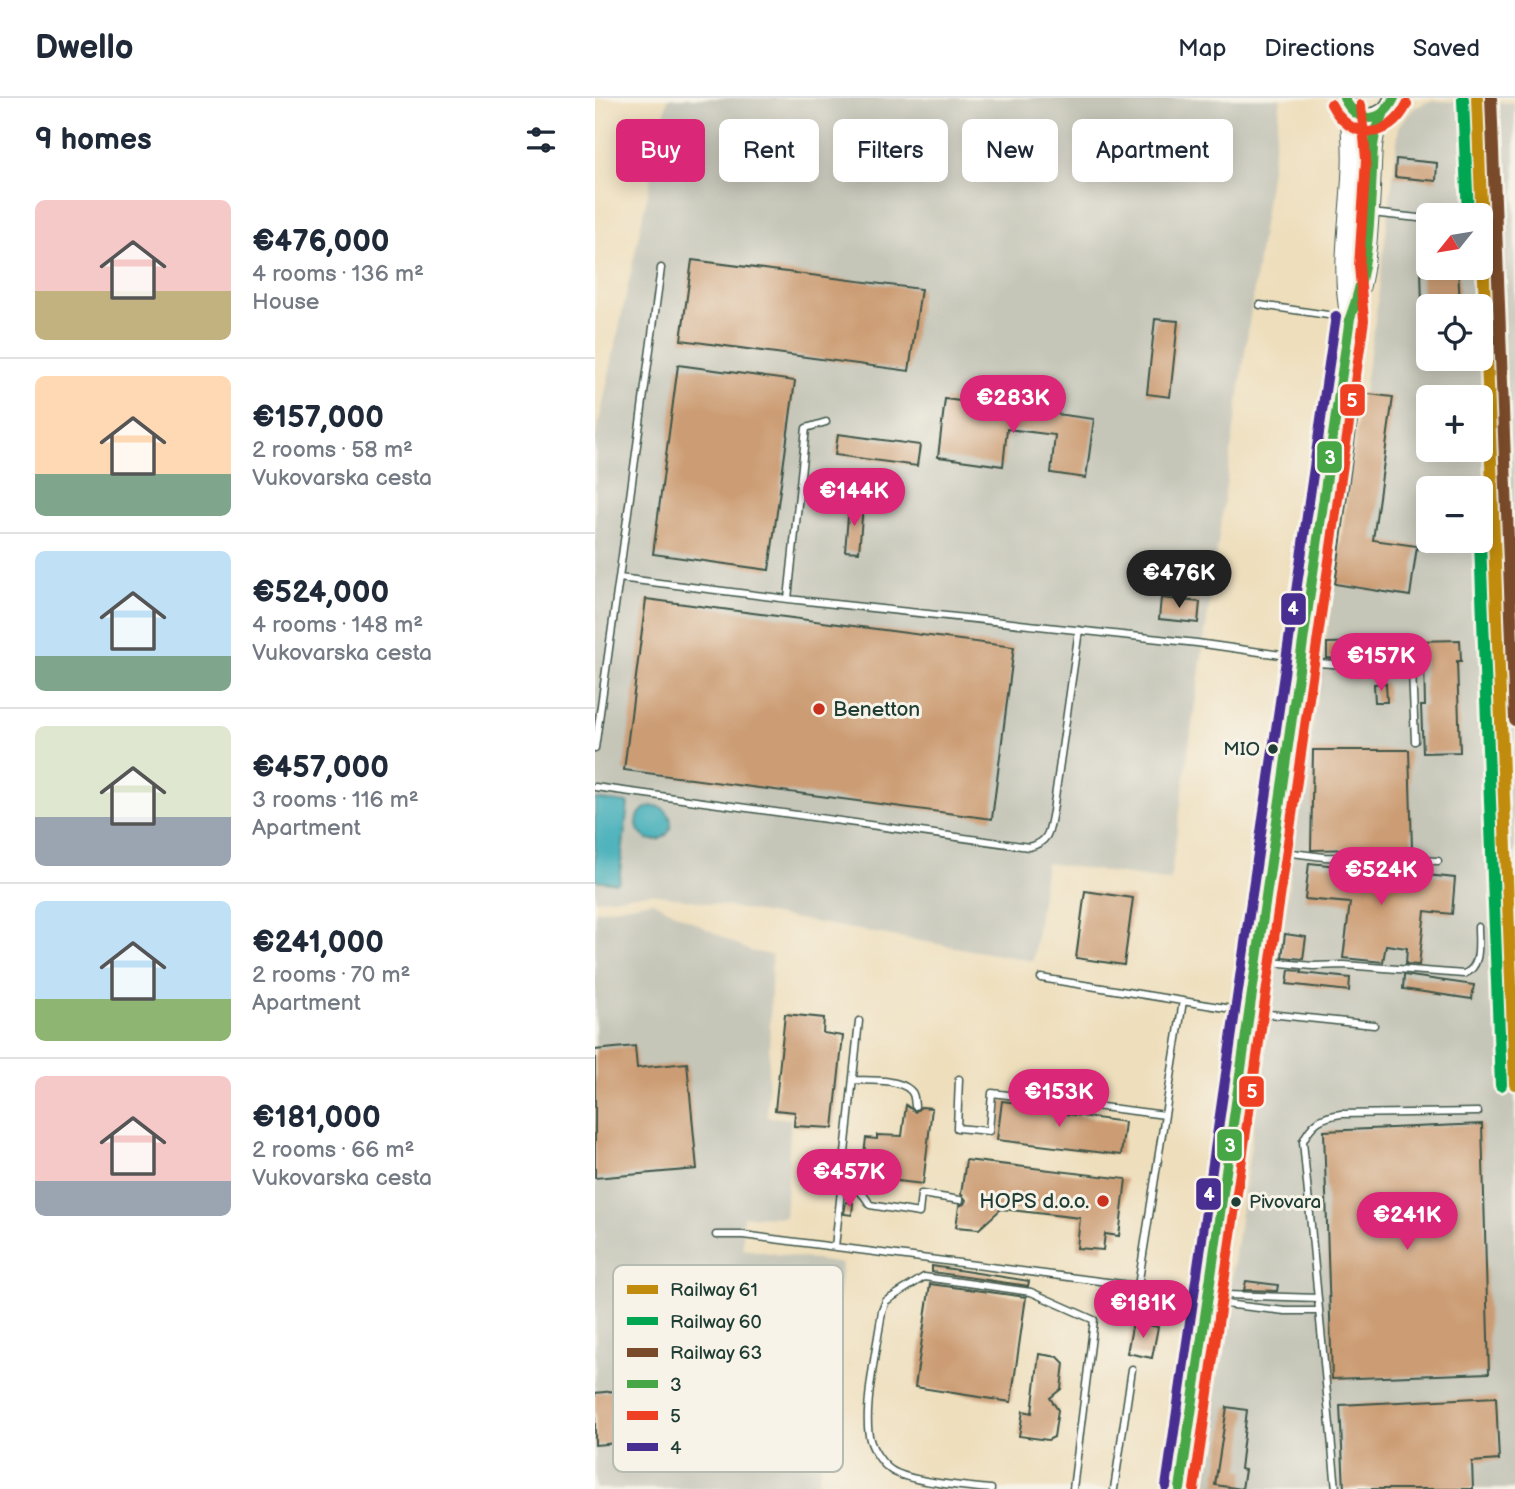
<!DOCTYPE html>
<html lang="en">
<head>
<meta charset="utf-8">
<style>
	body { margin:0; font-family:"Balsamiq Sans",sans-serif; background:#f6f6f7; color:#1f2937; height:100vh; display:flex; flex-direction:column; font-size:26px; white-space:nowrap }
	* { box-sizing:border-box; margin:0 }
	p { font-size:23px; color:#747a83 }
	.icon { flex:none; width:38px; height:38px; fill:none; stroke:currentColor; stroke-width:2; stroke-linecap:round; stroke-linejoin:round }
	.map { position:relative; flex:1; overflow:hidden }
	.side { display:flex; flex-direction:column; background:#fff; width:595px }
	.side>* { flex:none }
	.top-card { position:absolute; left:21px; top:21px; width:665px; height:63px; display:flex; gap:14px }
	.needle { width:46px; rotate:240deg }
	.fabs { position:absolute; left:821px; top:105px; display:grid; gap:14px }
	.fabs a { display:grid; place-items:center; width:77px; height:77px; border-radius:10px; background:#fff; box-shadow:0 4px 18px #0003; font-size:35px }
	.price { position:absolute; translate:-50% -60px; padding:0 16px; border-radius:24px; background:#db2777; color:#fff; font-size:23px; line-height:46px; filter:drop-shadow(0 2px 4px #0008) }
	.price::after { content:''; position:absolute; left:50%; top:42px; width:21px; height:16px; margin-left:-10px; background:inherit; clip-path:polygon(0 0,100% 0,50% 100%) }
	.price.selected { background:#222; color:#fff }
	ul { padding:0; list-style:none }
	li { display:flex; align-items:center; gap:21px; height:175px; padding:0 35px }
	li+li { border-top:2px solid #e0e1e3 }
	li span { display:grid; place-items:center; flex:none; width:196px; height:140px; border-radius:10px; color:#555 }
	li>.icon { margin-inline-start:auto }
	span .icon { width:84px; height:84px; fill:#fffc; stroke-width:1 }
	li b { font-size:30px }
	h2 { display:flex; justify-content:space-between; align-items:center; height:84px; padding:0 35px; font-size:30px }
	.tag { padding:0 24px; border-radius:10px; background:#fff; box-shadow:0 4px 18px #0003; font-size:24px; line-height:63px }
	.tag.selected { background:#db2777; color:#fff }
	header { display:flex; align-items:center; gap:42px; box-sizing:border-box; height:98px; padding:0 35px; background:#fff; border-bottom:2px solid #e0e1e3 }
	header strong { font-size:33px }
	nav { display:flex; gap:38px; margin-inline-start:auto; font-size:24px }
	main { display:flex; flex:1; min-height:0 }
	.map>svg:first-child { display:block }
	.industrial { fill:#c5c5b8; fill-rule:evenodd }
	.green { fill:#85dea3; stroke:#528e6c; stroke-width:2 }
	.water { fill:#3babb7; stroke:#2d7476; stroke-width:2 }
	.building { fill:#cc9d74 }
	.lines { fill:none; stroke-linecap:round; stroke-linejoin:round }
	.lane-casing { stroke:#3e5548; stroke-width:9 }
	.secondary-casing { stroke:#3e5548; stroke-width:20 }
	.primary-casing { stroke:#3e5548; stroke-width:22 }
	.lane { stroke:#fff; stroke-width:6 }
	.secondary { stroke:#fff; stroke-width:18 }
	.primary { stroke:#fff; stroke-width:19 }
	.bus-1-casing { stroke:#f7f3e8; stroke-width:16 }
	.bus-2-casing { stroke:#f7f3e8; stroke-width:16 }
	.bus-3-casing { stroke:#f7f3e8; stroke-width:16 }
	.bus-1 { stroke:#47a645; stroke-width:10 }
	.bus-2 { stroke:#ef4023; stroke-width:10 }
	.bus-3 { stroke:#492e92; stroke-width:10 }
	.rail-1-casing { stroke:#f7f3e8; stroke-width:18 }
	.rail-2-casing { stroke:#f7f3e8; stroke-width:18 }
	.rail-3-casing { stroke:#f7f3e8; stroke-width:18 }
	.rail-1 { stroke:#c18c0d; stroke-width:12 }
	.rail-2 { stroke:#00a651; stroke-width:12 }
	.rail-3 { stroke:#7a4b2a; stroke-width:12 }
	.poi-dot { fill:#c8321e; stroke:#f7f3e8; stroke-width:2.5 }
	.bus-dot { fill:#1f3d34; stroke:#f7f3e8; stroke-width:2.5 }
	.labels { text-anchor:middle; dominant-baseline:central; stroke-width:6; stroke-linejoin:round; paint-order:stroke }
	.bus-label { font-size:19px; fill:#1f3d34; stroke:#f7f3e8; text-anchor:end }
	.poi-label { font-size:21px; fill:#1f3d34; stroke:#f7f3e8; text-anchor:start }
	.key { fill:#f7f3e8; stroke:#b6bcb2; stroke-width:2 }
	.key-label { font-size:19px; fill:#1f3d34 }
	.line-badge { stroke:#f7f3e8; stroke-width:2.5 }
	.badge-label { font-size:19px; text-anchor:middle; font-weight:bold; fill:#fff }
</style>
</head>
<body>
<header>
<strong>Dwello</strong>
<nav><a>Map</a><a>Directions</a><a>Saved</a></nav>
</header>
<main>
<section class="side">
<h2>9 homes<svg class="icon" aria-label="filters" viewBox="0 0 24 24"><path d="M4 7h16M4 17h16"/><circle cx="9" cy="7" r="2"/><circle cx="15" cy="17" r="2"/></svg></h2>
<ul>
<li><span style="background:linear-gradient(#f6c9c9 65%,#c2b280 0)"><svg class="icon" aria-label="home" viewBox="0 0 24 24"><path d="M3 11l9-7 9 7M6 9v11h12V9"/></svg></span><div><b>€476,000</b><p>4 rooms · 136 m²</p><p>House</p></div></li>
<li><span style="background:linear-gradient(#ffd9b3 70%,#7fa58c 0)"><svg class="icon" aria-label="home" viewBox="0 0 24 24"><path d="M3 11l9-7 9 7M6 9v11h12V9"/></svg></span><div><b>€157,000</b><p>2 rooms · 58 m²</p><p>Vukovarska cesta</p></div></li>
<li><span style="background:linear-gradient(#bfe0f5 75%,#7fa58c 0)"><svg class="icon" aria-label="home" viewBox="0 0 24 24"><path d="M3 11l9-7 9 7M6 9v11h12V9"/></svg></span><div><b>€524,000</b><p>4 rooms · 148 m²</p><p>Vukovarska cesta</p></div></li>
<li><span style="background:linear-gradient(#dfe7d0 65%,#9aa5b1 0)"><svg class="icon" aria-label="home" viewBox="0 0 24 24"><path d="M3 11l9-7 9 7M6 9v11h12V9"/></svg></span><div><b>€457,000</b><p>3 rooms · 116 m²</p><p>Apartment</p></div></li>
<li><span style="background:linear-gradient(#bfe0f5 70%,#8fb573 0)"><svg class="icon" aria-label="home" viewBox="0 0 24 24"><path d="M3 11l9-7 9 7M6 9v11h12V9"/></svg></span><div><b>€241,000</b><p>2 rooms · 70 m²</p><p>Apartment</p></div></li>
<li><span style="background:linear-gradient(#f6c9c9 75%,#9aa5b1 0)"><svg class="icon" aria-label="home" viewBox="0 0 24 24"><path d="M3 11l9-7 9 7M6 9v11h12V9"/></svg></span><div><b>€181,000</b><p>2 rooms · 66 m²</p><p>Vukovarska cesta</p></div></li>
</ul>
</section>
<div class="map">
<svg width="920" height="1391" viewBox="0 0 920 1391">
	<rect width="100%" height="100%" fill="#f7f3e8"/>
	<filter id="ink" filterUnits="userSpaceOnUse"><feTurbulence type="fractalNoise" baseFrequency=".0143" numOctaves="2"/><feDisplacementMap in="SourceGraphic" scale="14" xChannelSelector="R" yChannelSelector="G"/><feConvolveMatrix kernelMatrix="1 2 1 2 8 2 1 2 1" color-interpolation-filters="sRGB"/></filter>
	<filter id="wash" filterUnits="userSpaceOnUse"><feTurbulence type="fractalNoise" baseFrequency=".00686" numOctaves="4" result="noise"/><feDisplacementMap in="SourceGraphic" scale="28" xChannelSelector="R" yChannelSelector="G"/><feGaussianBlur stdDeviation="1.57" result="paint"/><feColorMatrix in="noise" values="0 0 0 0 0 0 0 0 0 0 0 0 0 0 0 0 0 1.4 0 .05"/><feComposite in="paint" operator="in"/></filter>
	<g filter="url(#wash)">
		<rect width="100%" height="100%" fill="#eedebc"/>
		<path class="industrial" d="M73 0H686L575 783 451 765 438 863 56 795 0 802V343Z
			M835 3 920 5V1391H606L698 755 782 208 804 28 819 10ZM833 117H886V170H833ZM833 208H886V261H833ZM833 299H886V352H833ZM833 390H886V443H833Z
			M57 803 155 853 177 857 172 1019 196 1021 190 1119 148 1118V1151L247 1166 223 1391H0V813Z"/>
		<path class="green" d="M762 50H772L765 150 756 190Z"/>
		<path class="water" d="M0 701 33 705 24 783 21 785 0 782Z
			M42 725a17 17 0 1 1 34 0a17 17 0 1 1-34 0Z"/>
		<g id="blocks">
			<path class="building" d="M801 61 842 65 841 83 800 79Z
				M97 162 326 191 314 273 86 242Z
				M826 170H863L865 208H827Z
				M560 221 583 223 575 299 552 296Z
				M83 267 200 283 174 472 58 456Z
				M766 295 798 299 778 442 822 448 815 498 740 486Z
				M350 301 499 321 491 380 456 375 460 337 412 331 408 368 343 359Z
				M243 336 325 347 322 368 240 357Z
				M254 407 268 408 264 454 250 453Z
				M566 500 605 504 603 525 564 521Z
				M51 501 419 549 397 721 29 672Z
				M865 542 866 563H862L865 654 828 655 826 608H830L829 563 785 564 732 560V545Z
				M791 585 792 604H780L779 586Z
				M718 652H814L817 750 716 752Z
				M714 765 860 780 857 816 830 813 824 867 811 866 812 850 791 847 788 864 748 860 755 805 710 801Z
				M490 793 538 800 529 867 481 860Z
				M690 836 711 839 708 861 687 859Z
				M694 872 707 873 706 875 755 880 754 893 692 886Z
				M809 877 879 887 877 901 808 891Z
				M190 916 229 920 228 935 248 938 238 1030 199 1028 200 1014 180 1012Z
				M40 948 42 970 92 965 102 1071 0 1080V952Z
				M407 1003 472 1011 471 1016 530 1024 526 1057 402 1042Z
				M311 1007 320 1014 326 1009 337 1010 328 1086 277 1080V1076L267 1074 271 1040 282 1041V1037L307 1038Z
				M887 1026 894 1275 737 1281 729 1033Z
				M371 1062 531 1081 524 1138 510 1136 508 1152 482 1150 485 1120 406 1111 384 1131 361 1129 364 1108 369 1106 371 1102 366 1096Z
				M251 1104 258 1105 257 1117 249 1116Z
				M337 1168 434 1183 433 1188 337 1174Z
				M651 1183 683 1187 682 1193 649 1192Z
				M335 1186 431 1199 416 1304 320 1289Z
				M538 1224 563 1229 557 1260 532 1255Z
				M444 1256 463 1259 469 1265 466 1291 455 1300 463 1312 459 1339 453 1342 424 1338 428 1313 437 1315Z
				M29 1292 34 1344 0 1347V1295Z
				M901 1299 904 1362 877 1364 878 1391H749L745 1307Z
				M632 1309 652 1312 645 1371 650 1372 647 1391 620 1387Z"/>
		</g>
	</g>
	<g filter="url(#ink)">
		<use href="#blocks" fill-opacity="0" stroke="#3e5548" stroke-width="2"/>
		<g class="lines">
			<g class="lane-casing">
				<path id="lane" d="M776 115 833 121
					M665 207 753 220
					M24 480 66 170
					M193 501 211 330 231 324
					M0 650 24 480 193 501 602 545 707 560 724 565 817 572 820 643
					M0 689 434 749C455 744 454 732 458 713L484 532
					M681 753 729 759 843 763
					M664 863 718 868 749 867 869 876C887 869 883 846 883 829
					M446 880 655 914 779 927
					M364 981 362 1030 394 1033 397 995 570 1017
					M258 982C274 983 302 980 315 992 320 996 319 1002 320 1008
					M247 1087C262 1089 267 1093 275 1107L324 1115 326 1096 365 1102
					M121 1137H148L543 1188 614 1199 630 1206 690 1213H724
					M240 1149 264 923
					M543 1188 588 903
					M615 1198 631 1197 723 1200
					M396 1391C373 1389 313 1384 296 1372 287 1366 278 1352 275 1342 267 1314 283 1244 287 1213L291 1203 329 1179 436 1194 499 1222 478 1391
					M519 1391 537 1271
					M741 1391 708 1043C717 1025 725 1019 746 1016L883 1014"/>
			</g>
			<g class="secondary-casing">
				<path id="secondary" d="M752 9C767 77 740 153 755 220
					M585 1391 755 220C776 178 775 96 778 48L781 30 788 17"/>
			</g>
			<g class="primary-casing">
				<path id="primary" d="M749 0C758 27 791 26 799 0"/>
			</g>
			<use href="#lane" class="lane"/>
			<use href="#secondary" class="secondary"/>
			<use href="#primary" class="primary"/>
			<g class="bus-1-casing">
				<path id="bus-1" d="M749 0C762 26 786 27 799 0
					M585 1391 755 220C776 166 775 106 778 48L781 30 788 17"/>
			</g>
			<g class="bus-2-casing">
				<path id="bus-2" d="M736 6C755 43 794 43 812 6
					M599 1391 769 222 764 168 771 61 766 7"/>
			</g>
			<g class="bus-3-casing">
				<path id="bus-3" d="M571 1389 741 218"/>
			</g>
			<use href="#bus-1" class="bus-1"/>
			<use href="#bus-2" class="bus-2"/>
			<use href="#bus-3" class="bus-3"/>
			<g class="rail-1-casing">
				<path id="rail-1" d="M882 0 920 986"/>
			</g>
			<g class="rail-2-casing">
				<path id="rail-2" d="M868 1 873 117
					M885 443 906 987"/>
			</g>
			<g class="rail-3-casing">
				<path id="rail-3" d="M896 0 920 622"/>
			</g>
			<use href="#rail-1" class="rail-1"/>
			<use href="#rail-2" class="rail-2"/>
			<use href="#rail-3" class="rail-3"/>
		</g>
	</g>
	<g class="poi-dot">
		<circle cx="224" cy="611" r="7"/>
		<circle cx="508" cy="1103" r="7"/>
	</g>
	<g class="bus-dot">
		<circle cx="678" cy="651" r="6"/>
		<circle cx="641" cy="1104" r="6"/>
	</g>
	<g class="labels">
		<g class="bus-label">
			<text x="665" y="651">MIO</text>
			<text x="654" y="1104" text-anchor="start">Pivovara</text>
		</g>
		<g class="poi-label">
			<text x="238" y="611">Benetton</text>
			<text x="494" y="1103" text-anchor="end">HOPS d.o.o.</text>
		</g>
	</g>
	<rect x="18" y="1167" width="230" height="207" rx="10" class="key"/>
	<rect x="32" y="1187" width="31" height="9" fill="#c18c0d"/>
	<rect x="32" y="1219" width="31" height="8" fill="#00a651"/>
	<rect x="32" y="1250" width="31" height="9" fill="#7a4b2a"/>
	<rect x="32" y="1282" width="31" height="8" fill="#47a645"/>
	<rect x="32" y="1313" width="31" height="9" fill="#ef4023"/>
	<rect x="32" y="1345" width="31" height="8" fill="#492e92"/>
	<g class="key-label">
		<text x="75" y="1198">Railway 61</text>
		<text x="75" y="1230">Railway 60</text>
		<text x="75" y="1261">Railway 63</text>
		<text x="75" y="1293">3</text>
		<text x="75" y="1324">5</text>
		<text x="75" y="1356">4</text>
	</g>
	<g class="line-badge">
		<rect x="744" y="285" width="27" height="34" rx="7" fill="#ef4023"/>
		<rect x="721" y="342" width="27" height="34" rx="7" fill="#47a645"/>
		<rect x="685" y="494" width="27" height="34" rx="7" fill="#492e92"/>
		<rect x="643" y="977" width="27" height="33" rx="7" fill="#ef4023"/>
		<rect x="621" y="1030" width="27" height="34" rx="7" fill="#47a645"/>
		<rect x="600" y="1079" width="27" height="34" rx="7" fill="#492e92"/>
	</g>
	<g class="badge-label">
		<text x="757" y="309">5</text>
		<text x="735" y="366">3</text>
		<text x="698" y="517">4</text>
		<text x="657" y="1000">5</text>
		<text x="635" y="1054">3</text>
		<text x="614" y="1103">4</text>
	</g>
</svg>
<div class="fabs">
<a><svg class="needle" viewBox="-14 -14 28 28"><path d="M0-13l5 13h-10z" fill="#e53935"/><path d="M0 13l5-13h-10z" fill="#747a83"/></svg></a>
<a><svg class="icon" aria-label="locate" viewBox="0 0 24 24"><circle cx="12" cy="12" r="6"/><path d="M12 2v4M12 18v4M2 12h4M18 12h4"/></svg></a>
<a>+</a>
<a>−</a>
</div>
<b class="price" style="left:418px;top:337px">€283K</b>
<b class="price" style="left:259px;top:430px">€144K</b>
<b class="price selected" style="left:584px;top:512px">€476K</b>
<b class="price" style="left:786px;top:595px">€157K</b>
<b class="price" style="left:786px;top:809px">€524K</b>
<b class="price" style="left:464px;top:1031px">€153K</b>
<b class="price" style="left:254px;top:1111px">€457K</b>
<b class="price" style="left:812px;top:1154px">€241K</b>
<b class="price" style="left:548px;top:1242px">€181K</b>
<div class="top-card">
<a class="tag selected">Buy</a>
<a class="tag">Rent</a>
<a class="tag">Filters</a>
<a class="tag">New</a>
<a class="tag">Apartment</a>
</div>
</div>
</main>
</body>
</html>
